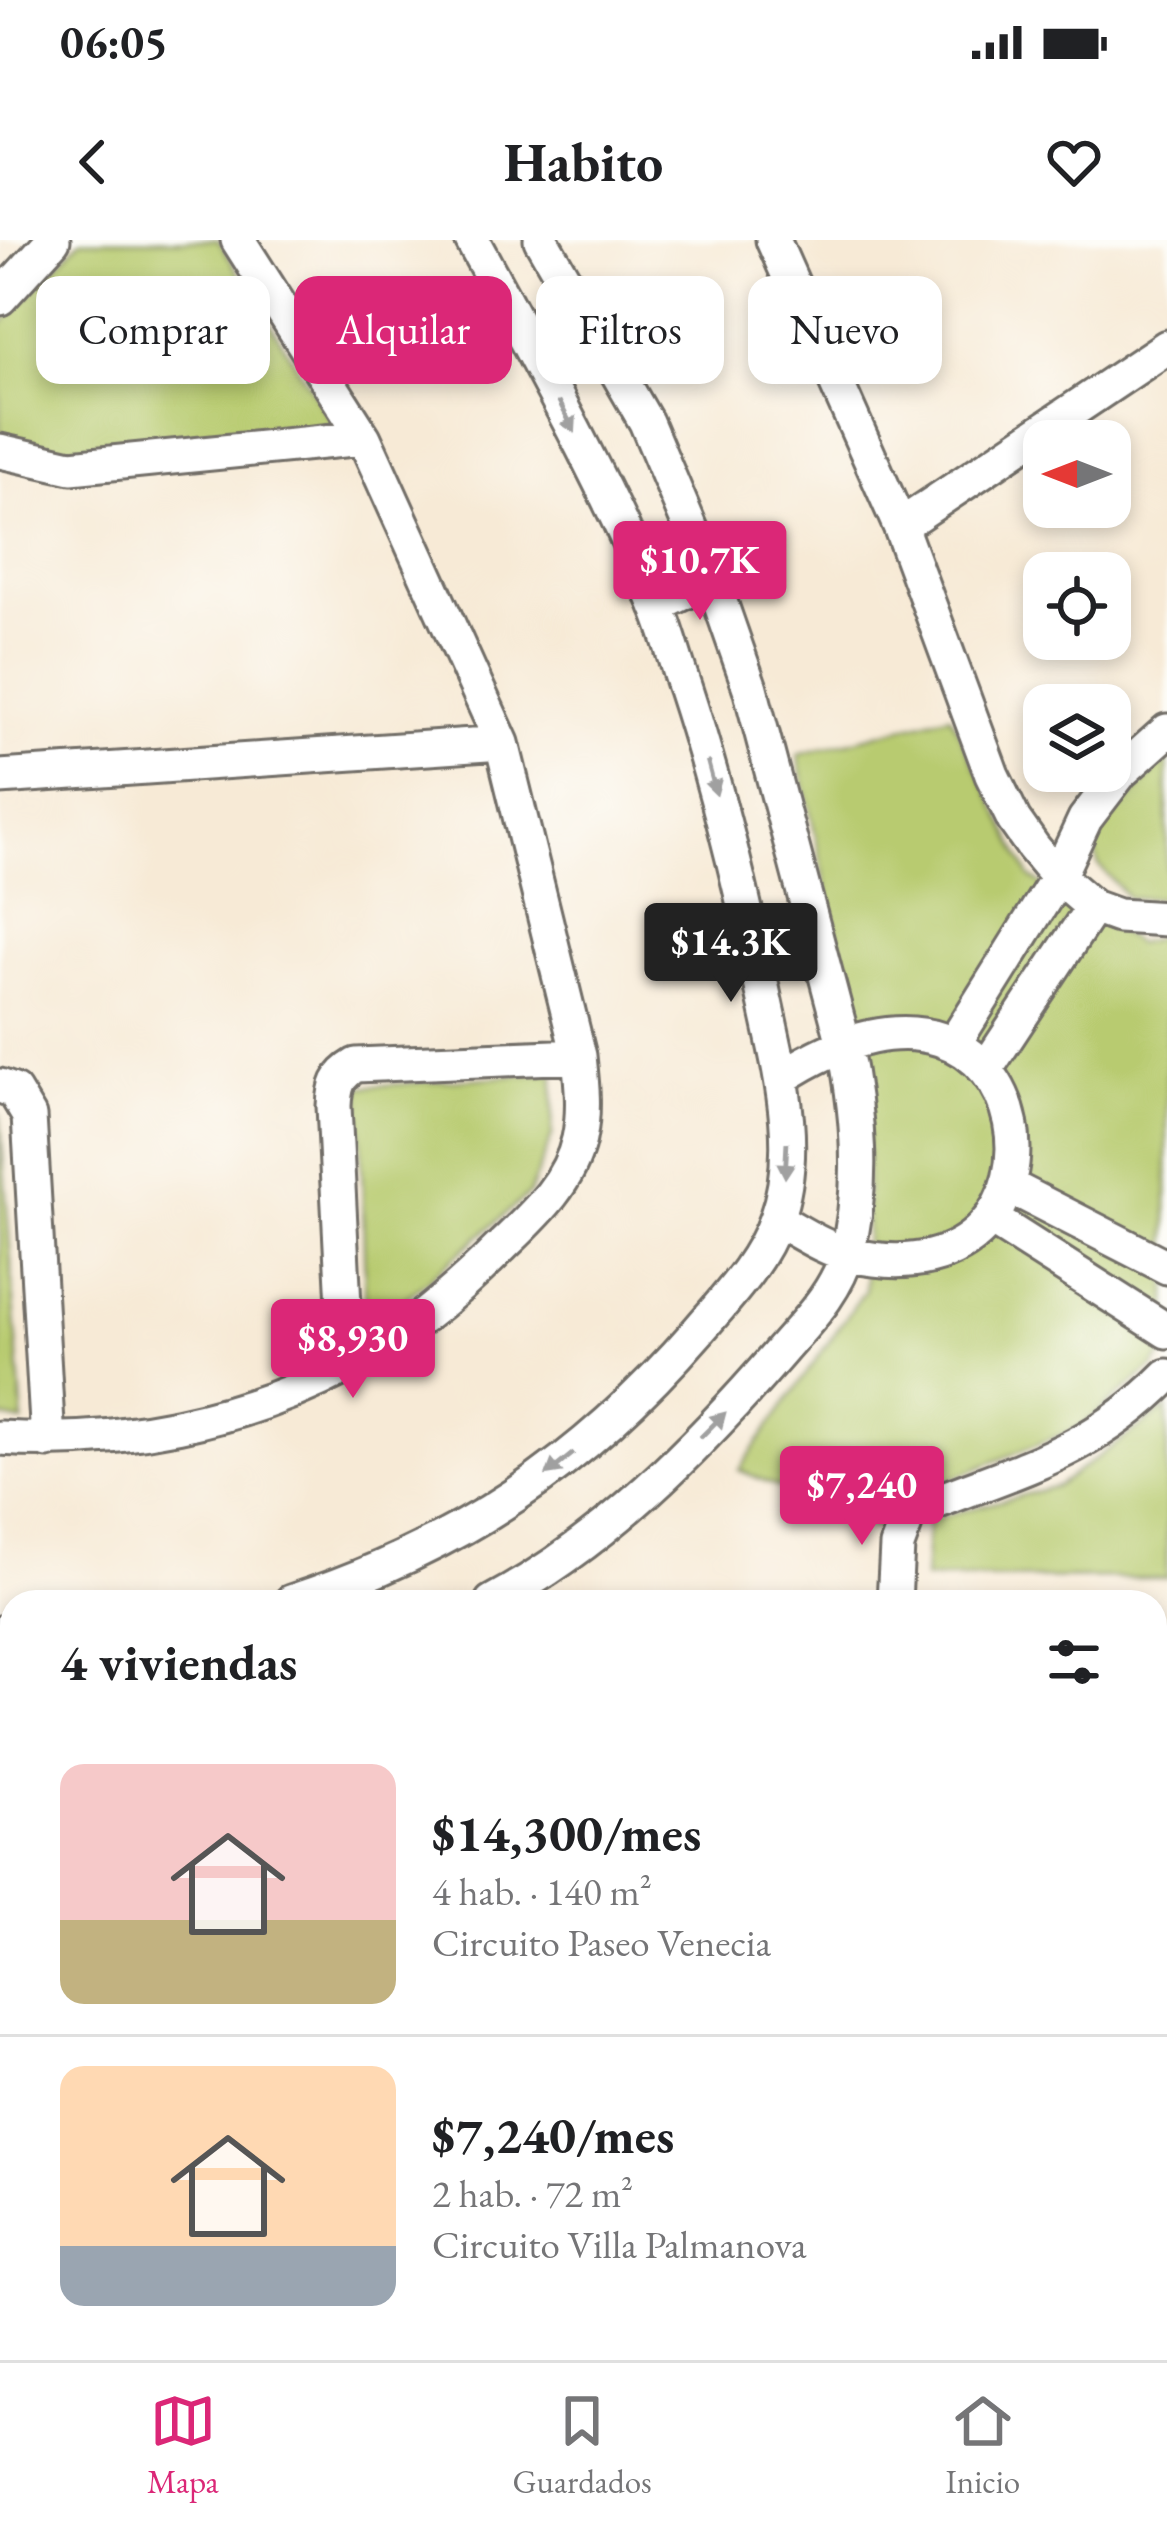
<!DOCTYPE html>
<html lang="es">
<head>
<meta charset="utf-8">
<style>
	body { margin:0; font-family:"EB Garamond",serif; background:#f6f6f6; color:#202124; height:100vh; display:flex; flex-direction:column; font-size:45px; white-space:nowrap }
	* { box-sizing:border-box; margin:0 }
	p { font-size:39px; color:#757577 }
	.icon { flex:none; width:66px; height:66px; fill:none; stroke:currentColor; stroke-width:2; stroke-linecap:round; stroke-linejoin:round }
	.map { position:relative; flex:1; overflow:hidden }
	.panel { position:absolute; left:0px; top:1350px; width:1167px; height:771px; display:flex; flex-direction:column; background:#fff; border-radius:36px 36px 0 0; box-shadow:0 6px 18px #0003 }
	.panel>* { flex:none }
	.banner { position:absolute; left:36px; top:36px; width:1095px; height:108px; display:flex; gap:24px }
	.needle { width:78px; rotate:270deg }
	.fabs { position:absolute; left:1023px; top:180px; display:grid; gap:24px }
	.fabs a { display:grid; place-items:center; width:108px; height:108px; border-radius:24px; background:#fff; box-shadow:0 6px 18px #0003; font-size:60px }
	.price { position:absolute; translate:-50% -102px; padding:0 27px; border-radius:12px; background:#db2777; color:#fff; font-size:39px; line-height:78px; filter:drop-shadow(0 3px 6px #0008) }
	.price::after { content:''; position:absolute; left:50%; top:72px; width:36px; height:27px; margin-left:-18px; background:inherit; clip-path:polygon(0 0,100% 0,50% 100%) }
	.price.selected { background:#222; color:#fff }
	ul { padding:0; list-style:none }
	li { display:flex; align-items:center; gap:36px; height:300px; padding:0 60px }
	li+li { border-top:3px solid #e0e0e0 }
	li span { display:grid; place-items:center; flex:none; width:336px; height:240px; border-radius:24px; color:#555 }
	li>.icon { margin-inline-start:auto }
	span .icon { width:144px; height:144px; fill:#fffc; stroke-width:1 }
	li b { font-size:51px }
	h2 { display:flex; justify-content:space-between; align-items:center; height:144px; padding:0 60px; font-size:51px }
	.pill { padding:0 42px; border-radius:24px; background:#fff; box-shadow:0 6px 18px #0003; font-size:42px; line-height:108px }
	.pill.selected { background:#db2777; color:#fff }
	.status { display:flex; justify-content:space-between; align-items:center; height:84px; padding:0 60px; background:#fff; direction:ltr }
	.status svg { height:33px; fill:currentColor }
	header { display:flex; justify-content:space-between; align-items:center; height:156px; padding:0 60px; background:#fff; font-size:54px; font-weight:700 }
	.tabs { display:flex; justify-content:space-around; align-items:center; height:168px; border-top:3px solid #e0e0e0; background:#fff; font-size:33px; color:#757577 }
	.tabs a { display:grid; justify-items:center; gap:6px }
	.tabs .selected { color:#db2777 }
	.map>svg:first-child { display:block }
	.green { fill:#b8cb6f; stroke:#727b4d; stroke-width:3 }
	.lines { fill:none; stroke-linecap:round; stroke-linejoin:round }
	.minor-casing { stroke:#726e67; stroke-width:39 }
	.minor { stroke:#fff; stroke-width:33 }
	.oneway { fill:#a0a0a0 }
</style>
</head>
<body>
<div class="status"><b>06:05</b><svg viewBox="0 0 49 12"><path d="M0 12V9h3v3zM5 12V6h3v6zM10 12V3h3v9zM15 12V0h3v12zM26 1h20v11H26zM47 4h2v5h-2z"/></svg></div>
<header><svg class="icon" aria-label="back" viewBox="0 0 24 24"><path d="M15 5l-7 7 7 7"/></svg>Habito<svg class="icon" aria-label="heart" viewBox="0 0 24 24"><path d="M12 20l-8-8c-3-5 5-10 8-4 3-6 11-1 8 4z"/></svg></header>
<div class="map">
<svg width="1167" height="2120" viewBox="0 0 1167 2120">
	<rect width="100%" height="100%" fill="#fdfcf7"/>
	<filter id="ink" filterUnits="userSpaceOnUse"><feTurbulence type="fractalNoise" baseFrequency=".00833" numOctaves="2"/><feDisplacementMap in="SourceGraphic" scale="24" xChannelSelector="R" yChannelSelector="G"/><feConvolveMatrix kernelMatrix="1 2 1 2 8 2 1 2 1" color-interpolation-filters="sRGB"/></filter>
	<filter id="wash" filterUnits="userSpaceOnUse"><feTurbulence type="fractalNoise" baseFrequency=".004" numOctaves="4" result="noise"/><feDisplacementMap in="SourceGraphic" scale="48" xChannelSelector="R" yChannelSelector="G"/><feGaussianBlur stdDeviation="2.7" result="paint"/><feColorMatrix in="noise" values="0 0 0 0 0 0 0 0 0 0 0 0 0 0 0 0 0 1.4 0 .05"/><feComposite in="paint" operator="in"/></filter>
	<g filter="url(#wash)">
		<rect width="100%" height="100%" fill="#f7ead6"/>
		<path class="green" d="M81 0H218L335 187 72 213 0 198V86Z
			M950 475 1030 637 1136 703 1167 696V1109L1153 1128 1080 1187 899 1260 882 1291 739 1230 865 1050 869 815 855 778 798 515Z
			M1167 518V658H1128L1098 624 1092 598Z
			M554 833 552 896 529 954 366 1092 360 847Z
			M0 873 23 1182 0 1177Z
			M1167 1168V1338L924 1339 928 1280 1057 1246Z
			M0 1693 12 1694V1822L0 1823Z
			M1155 2039 1167 2040V2120H878L879 2109H1155Z"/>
	</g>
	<g filter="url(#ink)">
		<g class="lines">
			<g class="minor-casing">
				<path id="minor" d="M773 0 900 286 992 535 1014 580 1033 607 1058 637 1093 667
					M0 58 53 0
					M0 211 71 227 364 198
					M900 286 1167 107
					M657 366 712 339
					M0 537 502 503
					M955 802 1058 637 1085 579 1121 532 1167 491
					M986 829 1093 667 1118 676 1167 679
					M0 846 14 851 29 876 48 1201
					M1009 946 1167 1027
					M776 979C800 992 824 1009 851 1015 1101 1073 1049 661 781 838
					M993 980 1167 1091
					M347 1126 334 866C335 846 337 836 356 825L579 816
					M0 1198C117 1206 243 1181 347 1126 403 1097 455 1053 500 1008 532 977 569 945 579 899 585 871 582 844 579 816L502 503 364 198 238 0
					M291 1362C460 1306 582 1225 699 1090 728 1056 761 1022 776 979 803 905 777 821 762 747 741 646 717 547 685 449 675 421 668 391 656 363 603 238 536 119 472 0
					M492 1362C604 1303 699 1206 781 1111 806 1082 837 1052 847 1013 865 945 858 872 844 804L750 448 712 339 646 182 541 0
					M894 1362 897 1306 909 1273C1010 1230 1086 1218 1167 1136
					M0 1393 12 1394
					M0 1475 12 1476
					M0 1679H12
					M0 1838 12 1837
					M1155 2019H1167
					M198 2120 247 2111
					M551 2120 552 2109
					M859 2120 860 2109"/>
			</g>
			<use href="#minor" class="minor"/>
		</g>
		<defs><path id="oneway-solid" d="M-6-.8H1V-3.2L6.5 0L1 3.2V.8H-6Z" transform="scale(3)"/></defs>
		<g class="oneway">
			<use href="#oneway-solid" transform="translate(567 177) rotate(63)"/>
			<use href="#oneway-solid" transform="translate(712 538) rotate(75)"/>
			<use href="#oneway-solid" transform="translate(786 920) rotate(93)"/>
			<use href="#oneway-solid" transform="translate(713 1185) rotate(-45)"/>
			<use href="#oneway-solid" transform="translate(560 1224) rotate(141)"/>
		</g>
	</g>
</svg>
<div class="fabs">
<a><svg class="needle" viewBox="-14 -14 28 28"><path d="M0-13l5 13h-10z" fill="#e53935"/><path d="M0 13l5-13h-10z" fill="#757577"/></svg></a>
<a><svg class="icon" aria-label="locate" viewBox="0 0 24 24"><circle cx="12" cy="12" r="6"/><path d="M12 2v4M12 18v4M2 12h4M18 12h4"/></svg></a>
<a><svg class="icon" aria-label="layers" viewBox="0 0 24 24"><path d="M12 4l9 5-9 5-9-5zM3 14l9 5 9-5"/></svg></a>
</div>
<b class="price" style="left:700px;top:383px">$10.7K</b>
<b class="price selected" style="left:731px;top:765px">$14.3K</b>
<b class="price" style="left:353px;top:1161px">$8,930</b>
<b class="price" style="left:862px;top:1308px">$7,240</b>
<div class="banner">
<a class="pill">Comprar</a>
<a class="pill selected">Alquilar</a>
<a class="pill">Filtros</a>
<a class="pill">Nuevo</a>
</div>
<section class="panel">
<h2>4 viviendas<svg class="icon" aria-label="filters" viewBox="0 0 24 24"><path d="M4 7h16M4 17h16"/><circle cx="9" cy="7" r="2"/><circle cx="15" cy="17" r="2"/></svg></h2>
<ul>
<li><span style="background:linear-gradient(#f6c9c9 65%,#c2b280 0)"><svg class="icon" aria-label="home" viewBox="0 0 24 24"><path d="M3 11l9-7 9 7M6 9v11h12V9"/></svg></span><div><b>$14,300/mes</b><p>4 hab. · 140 m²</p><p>Circuito Paseo Venecia</p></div></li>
<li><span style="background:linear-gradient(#ffd9b3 75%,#9aa5b1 0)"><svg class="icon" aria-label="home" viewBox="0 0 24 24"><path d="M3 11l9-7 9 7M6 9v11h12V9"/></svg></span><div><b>$7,240/mes</b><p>2 hab. · 72 m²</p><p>Circuito Villa Palmanova</p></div></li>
</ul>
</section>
</div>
<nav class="tabs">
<a class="selected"><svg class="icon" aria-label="map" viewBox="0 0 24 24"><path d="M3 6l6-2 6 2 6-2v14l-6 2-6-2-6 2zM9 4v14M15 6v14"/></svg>Mapa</a>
<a><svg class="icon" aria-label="saved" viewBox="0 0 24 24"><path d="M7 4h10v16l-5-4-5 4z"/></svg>Guardados</a>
<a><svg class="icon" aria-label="home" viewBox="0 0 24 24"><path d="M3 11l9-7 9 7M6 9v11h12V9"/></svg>Inicio</a>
</nav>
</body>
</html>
